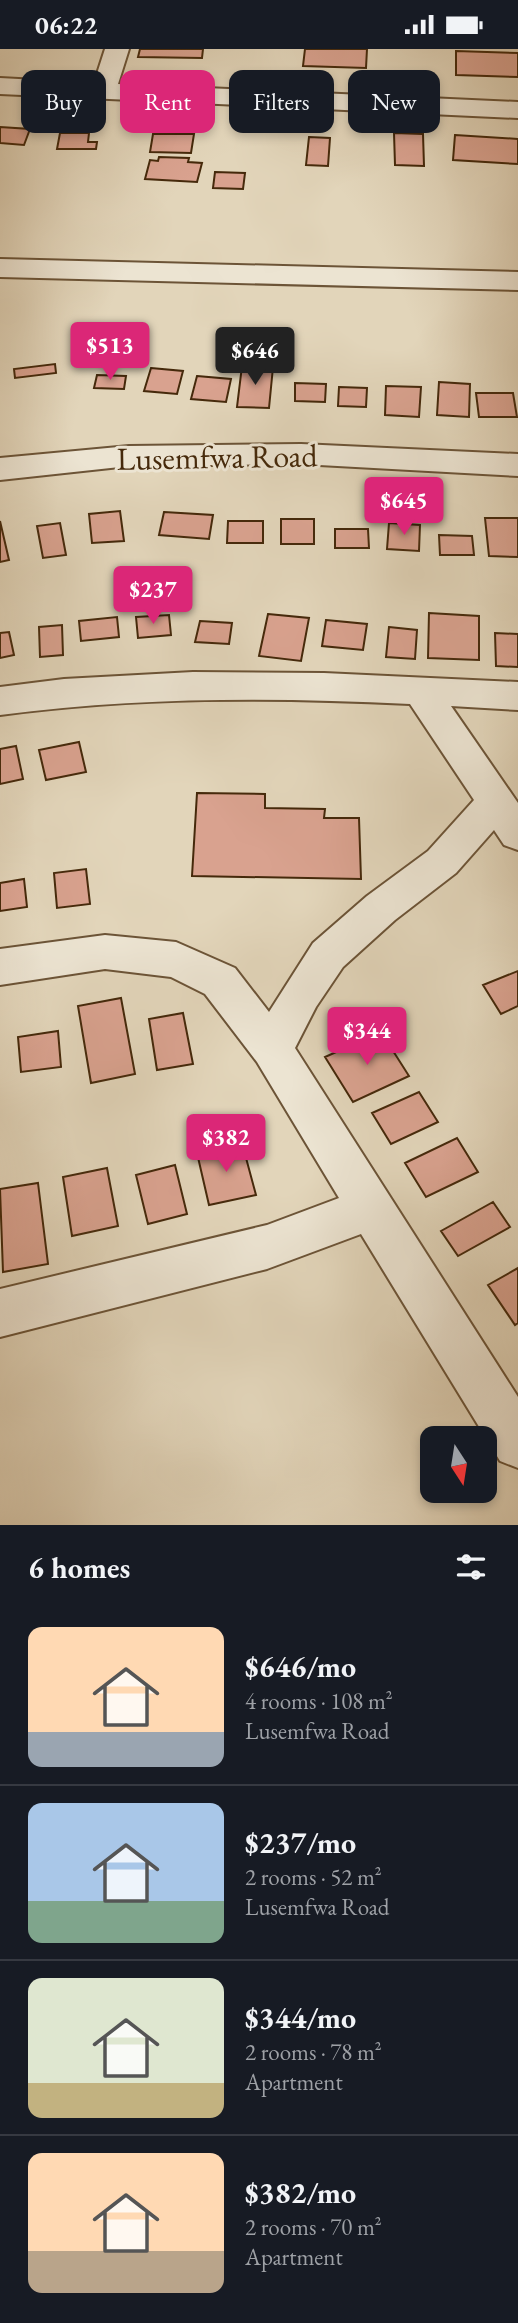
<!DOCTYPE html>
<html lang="en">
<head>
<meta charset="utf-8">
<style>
	body { margin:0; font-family:"EB Garamond",serif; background:#242831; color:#f1f3f6; height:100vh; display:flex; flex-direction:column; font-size:26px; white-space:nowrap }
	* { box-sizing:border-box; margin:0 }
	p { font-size:23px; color:#9ea1a6 }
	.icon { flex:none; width:38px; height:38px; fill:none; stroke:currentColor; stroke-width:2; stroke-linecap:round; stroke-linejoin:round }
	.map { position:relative; height:1476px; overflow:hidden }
	.panel { display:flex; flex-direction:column; background:#171b24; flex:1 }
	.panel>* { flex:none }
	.top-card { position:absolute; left:21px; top:21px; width:476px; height:63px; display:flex; gap:14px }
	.needle { width:46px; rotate:168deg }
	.fabs { position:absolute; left:420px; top:1377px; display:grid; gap:14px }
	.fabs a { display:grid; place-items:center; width:77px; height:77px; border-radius:14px; background:#171b24; box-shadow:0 4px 10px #0003; font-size:35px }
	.price { position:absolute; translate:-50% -60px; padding:0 16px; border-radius:7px; background:#db2777; color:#fff; font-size:23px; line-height:46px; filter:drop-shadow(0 2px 4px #0008) }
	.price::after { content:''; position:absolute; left:50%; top:42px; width:21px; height:16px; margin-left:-10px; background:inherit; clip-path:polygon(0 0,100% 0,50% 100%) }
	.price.active { background:#222; color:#fff }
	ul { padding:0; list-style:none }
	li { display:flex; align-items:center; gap:21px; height:175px; padding:0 28px }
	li+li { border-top:2px solid #363941 }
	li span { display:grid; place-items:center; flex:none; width:196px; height:140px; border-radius:14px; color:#555 }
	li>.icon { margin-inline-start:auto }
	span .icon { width:84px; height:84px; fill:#fffc; stroke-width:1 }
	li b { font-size:30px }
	h2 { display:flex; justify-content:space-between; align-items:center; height:84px; padding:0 28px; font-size:30px }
	.chip { padding:0 24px; border-radius:14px; background:#171b24; box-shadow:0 4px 10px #0003; font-size:24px; line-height:63px }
	.chip.active { background:#db2777; color:#fff }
	.status { display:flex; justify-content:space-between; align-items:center; height:49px; padding:0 35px; background:#171b24; direction:ltr }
	.status svg { height:19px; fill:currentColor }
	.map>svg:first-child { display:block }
	.building { fill:#d9a28f; stroke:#45290b; stroke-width:2 }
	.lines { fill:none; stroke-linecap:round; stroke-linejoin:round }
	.minor-casing { stroke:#6c5437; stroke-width:4 }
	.minor { fill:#ece4d2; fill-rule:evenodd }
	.labels { text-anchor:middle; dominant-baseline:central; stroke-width:6; stroke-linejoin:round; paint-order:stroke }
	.street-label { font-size:32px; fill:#45290b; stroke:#ece4d2 }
</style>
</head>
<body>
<div class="status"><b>06:22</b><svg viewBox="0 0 49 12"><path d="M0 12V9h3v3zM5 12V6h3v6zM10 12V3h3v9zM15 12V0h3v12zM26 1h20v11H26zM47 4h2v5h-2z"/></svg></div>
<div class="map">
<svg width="518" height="1476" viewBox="0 0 518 1476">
	<rect width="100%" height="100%" fill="#e2d5ba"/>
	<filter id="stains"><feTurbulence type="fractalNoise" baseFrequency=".00286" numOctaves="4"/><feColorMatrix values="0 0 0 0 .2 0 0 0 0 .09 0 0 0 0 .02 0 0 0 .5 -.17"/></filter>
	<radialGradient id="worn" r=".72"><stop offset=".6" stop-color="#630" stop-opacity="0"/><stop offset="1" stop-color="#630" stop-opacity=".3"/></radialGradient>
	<path class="building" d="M140 0H203L202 9 138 8Z
		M305 0H367L366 19 303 17Z
		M456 2 518 4V28L456 26Z
		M0 78 30 80 24 96 0 94Z
		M60 84H89L88 93H97L96 100H57Z
		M394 84 423 85 424 117 395 116Z
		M153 85H194L191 104 150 103Z
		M455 86 518 90V115L453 111Z
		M309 88 330 89 328 117 306 116Z
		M159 108 189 109 188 113 202 114 197 133 145 130 150 111 158 112Z
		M215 123 245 124 243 140 213 139Z
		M55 315 56 324 15 329 14 320Z
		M242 317 273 318 269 359 237 358Z
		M151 319 183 322 177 345 144 342Z
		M97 326 126 327 124 340 94 339Z
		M197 327 231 330 226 353 191 350Z
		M439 333 470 335 469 368 437 366Z
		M295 334 326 335 325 353 295 352Z
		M386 337 421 338 419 368 385 366Z
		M339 338 367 339 366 358 338 357Z
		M476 344H513L517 368H479Z
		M120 462 124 492 92 494 89 465Z
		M164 463 213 466 209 490 159 486Z
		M485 469H518V508L489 507Z
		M281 470H314V495H281Z
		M0 472 9 511 0 513Z
		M228 472H263V494H227Z
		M60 474 66 506 43 509 37 477Z
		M389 474 420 476 419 502 387 500Z
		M335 480H368L369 499H335Z
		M439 486 472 487 474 506H440Z
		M429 564 479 567V611L428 609Z
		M268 565 309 569 301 612 259 607Z
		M169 566 171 586 138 589 136 568Z
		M117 568 119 588 81 592 79 572Z
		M326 571 367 575 363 601 322 597Z
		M200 572 232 574 229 595 195 593Z
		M62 576 63 606 40 608 39 578Z
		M389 578 417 581 415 610 386 608Z
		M9 583 14 606 0 609V584Z
		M495 584 518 585V618L496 617Z
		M79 693 86 723 46 731 39 701Z
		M16 697 23 730 0 735V700Z
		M197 744 265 745V759L325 760 324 769H359L361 830 192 827Z
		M86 820 90 855 57 859 54 824Z
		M24 830 27 858 0 862V834Z
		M518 922V957L501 965 483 936Z
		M121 949 135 1025 91 1034 78 957Z
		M183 964 193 1015 157 1021 149 970Z
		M58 982 61 1018 21 1023 18 988Z
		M381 983 409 1027 353 1053 325 1008Z
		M419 1043 438 1073 391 1095 372 1064Z
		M457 1089 478 1123 426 1148 405 1114Z
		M242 1094 256 1146 209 1156 197 1104Z
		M175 1116 187 1165 148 1175 136 1126Z
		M107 1119 118 1177 72 1187 63 1128Z
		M38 1134 48 1215 3 1223 0 1140Z
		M493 1153 510 1178 458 1207 441 1182Z
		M518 1219V1274L515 1276 488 1236Z"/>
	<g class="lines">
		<g class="minor-casing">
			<path id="minor" d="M105 0H129L118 35 518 53V69L0 45V29L94 34Z
				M0 210 518 223V241L0 228Z
				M301 395 518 405V427L301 415 129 417 0 431V409L129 397Z
				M193 623 324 624 518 633V661L451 657 518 754V801L504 796 494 781 456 824 395 871 343 918 316 958 295 999 518 1348V1419L500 1412 361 1185 267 1220 0 1288V1240L267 1176 339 1149 257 1013 205 945 171 928 105 920 0 936V900L105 886 176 893 235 919 269 963 313 894 367 847 428 802 474 751 410 655C272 648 137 648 0 666V638L64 630Z"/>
		</g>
		<use href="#minor" class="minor"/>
	</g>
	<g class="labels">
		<g class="street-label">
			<text transform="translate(217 408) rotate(-1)">Lusemfwa Road</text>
		</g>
	</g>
	<rect width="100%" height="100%" filter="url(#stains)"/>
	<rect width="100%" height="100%" fill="url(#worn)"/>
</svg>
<div class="fabs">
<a><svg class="needle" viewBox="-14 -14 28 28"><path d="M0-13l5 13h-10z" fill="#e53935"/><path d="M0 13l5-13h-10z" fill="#9ea1a6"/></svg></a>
</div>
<b class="price" style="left:110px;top:333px">$513</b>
<b class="price active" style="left:255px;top:338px">$646</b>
<b class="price" style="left:404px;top:488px">$645</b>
<b class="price" style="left:153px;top:577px">$237</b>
<b class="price" style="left:367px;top:1018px">$344</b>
<b class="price" style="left:226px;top:1125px">$382</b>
<div class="top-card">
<a class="chip">Buy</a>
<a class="chip active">Rent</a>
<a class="chip">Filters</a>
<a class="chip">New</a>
</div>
</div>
<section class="panel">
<h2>6 homes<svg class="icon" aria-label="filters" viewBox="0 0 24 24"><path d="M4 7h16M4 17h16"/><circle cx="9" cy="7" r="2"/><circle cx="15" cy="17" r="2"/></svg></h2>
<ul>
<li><span style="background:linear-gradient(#ffd9b3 75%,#9aa5b1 0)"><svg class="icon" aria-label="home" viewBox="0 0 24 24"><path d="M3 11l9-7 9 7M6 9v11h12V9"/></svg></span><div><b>$646/mo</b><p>4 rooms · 108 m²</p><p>Lusemfwa Road</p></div></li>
<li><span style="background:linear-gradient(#a9c7e8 70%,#7fa58c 0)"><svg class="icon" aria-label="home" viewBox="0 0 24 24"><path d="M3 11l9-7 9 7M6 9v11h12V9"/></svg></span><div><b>$237/mo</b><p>2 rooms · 52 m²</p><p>Lusemfwa Road</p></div></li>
<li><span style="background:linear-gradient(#dfe7d0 75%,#c2b280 0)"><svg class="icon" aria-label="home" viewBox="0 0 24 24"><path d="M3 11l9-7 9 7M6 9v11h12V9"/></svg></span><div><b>$344/mo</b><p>2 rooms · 78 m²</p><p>Apartment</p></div></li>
<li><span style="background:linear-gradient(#ffd9b3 70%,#b9a48a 0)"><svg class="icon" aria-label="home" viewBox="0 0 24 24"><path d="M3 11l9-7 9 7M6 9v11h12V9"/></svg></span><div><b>$382/mo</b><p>2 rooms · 70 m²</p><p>Apartment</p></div></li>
</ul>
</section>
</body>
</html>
